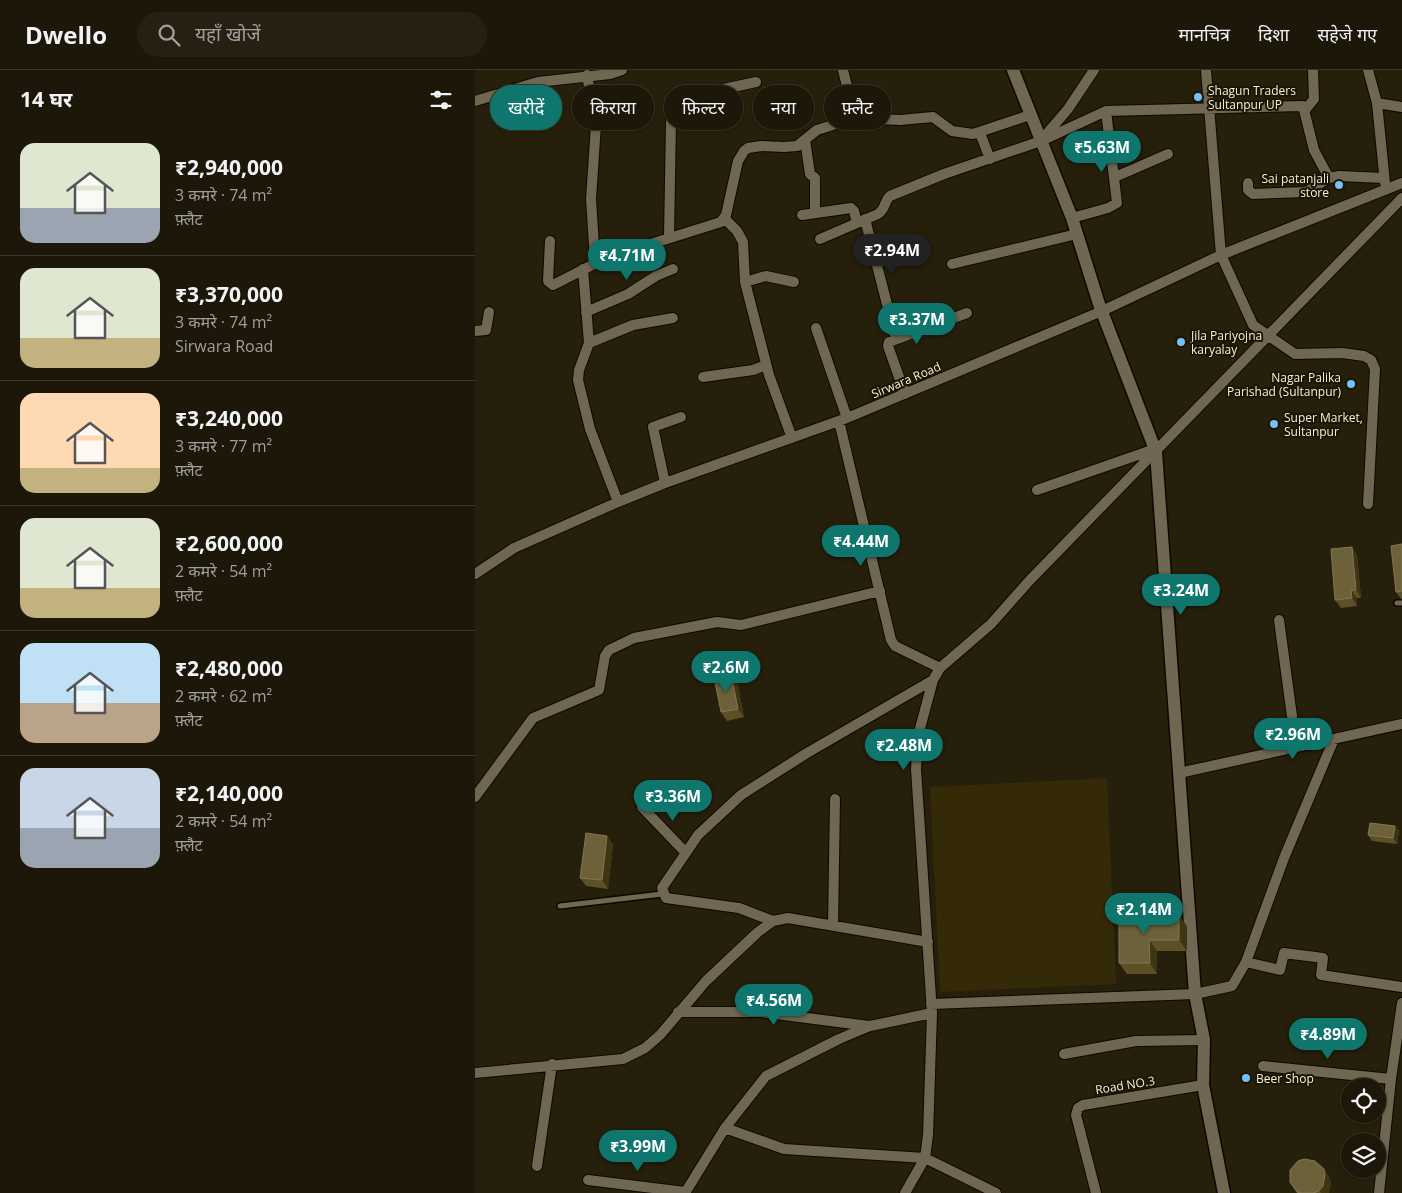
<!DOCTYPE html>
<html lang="hi">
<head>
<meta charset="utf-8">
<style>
	body { margin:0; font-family:"Open Sans","Noto Sans Devanagari",sans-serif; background:#252012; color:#f1f3f6; height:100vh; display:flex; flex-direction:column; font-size:19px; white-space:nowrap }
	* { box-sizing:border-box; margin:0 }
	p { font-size:16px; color:#a09f9c }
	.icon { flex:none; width:28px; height:28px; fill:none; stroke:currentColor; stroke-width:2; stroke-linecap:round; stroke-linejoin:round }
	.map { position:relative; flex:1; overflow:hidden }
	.sheet { display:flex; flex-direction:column; background:#1c1708; width:475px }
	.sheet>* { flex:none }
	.guide { position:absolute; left:15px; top:15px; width:475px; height:45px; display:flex; gap:10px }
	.fabs { position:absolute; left:866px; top:1008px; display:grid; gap:10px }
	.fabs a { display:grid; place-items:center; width:45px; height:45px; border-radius:50%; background:#1c1708; box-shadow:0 1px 4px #0004,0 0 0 1px #3a3629; font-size:25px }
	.price { position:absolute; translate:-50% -42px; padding:0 11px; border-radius:18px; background:#0f766e; color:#fff; font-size:16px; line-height:32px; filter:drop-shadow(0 1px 2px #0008) }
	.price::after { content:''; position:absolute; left:50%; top:30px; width:15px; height:11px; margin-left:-8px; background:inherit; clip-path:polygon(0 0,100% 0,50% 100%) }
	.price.current { background:#222; color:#fff }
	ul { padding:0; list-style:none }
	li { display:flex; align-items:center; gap:15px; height:125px; padding:0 20px }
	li+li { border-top:1px solid #3a3629 }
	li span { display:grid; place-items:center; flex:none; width:140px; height:100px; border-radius:15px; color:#555 }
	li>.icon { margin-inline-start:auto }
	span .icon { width:60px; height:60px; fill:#fffc; stroke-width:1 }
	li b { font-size:21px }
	h2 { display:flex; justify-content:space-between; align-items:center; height:60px; padding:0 20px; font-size:21px }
	.chip { padding:0 18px; border-radius:22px; background:#1c1708; box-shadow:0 1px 4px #0004,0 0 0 1px #3a3629; font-size:18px; line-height:45px }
	.chip.current { background:#0f766e; color:#fff }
	header { display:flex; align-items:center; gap:30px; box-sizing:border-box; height:70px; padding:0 25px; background:#1c1708; border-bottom:1px solid #3a3629 }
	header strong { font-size:24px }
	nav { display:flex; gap:28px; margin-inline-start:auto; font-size:18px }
	.search { width:350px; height:45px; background:#252012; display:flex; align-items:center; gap:12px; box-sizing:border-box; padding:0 18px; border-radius:28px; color:#a09f9c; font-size:19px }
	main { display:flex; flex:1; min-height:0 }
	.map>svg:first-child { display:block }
	.green { fill:#352a07 }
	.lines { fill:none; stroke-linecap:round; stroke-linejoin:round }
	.service-casing { stroke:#0e0800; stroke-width:8 }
	.minor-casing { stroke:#0e0800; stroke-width:12 }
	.tertiary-casing { stroke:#0e0800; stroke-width:15 }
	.service { stroke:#6f6752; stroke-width:5 }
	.minor { stroke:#6f6752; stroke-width:10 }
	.tertiary { stroke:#6f6752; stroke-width:12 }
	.wall { fill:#5c5026 }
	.shaded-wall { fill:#3f3513 }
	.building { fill:#6d613a; stroke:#827755 }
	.poi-dot { fill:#75c0f6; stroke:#1c1503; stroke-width:2 }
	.labels { text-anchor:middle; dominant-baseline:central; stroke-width:4; stroke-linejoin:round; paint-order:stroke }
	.poi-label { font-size:12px; fill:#f3efe2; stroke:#1c1503; text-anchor:start }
	.street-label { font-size:12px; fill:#f3efe2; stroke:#1c1503 }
</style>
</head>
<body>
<header>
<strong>Dwello</strong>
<div class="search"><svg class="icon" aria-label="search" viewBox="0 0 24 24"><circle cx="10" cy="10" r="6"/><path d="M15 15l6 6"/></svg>यहाँ खोजें</div>
<nav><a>मानचित्र</a><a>दिशा</a><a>सहेजे गए</a></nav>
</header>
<main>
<section class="sheet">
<h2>14 घर<svg class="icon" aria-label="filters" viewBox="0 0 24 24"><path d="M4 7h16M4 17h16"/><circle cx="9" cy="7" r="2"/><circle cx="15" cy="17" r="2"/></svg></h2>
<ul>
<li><span style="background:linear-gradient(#dfe7d0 65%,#9aa5b1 0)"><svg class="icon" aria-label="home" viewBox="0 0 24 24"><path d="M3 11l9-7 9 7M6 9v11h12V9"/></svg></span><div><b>₹2,940,000</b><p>3 कमरे · 74 m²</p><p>फ़्लैट</p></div></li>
<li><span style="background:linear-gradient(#dfe7d0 70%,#c2b280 0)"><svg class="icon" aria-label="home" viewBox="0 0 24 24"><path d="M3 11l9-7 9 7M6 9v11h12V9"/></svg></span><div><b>₹3,370,000</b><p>3 कमरे · 74 m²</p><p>Sirwara Road</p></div></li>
<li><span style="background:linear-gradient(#ffd9b3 75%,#c2b280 0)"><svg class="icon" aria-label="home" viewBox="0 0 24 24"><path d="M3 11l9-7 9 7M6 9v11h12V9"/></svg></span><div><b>₹3,240,000</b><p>3 कमरे · 77 m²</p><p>फ़्लैट</p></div></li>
<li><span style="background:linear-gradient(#dfe7d0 70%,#c2b280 0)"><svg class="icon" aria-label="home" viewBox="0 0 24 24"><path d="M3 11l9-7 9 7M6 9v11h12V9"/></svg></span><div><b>₹2,600,000</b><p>2 कमरे · 54 m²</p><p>फ़्लैट</p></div></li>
<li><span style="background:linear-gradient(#bfe0f5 60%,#b9a48a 0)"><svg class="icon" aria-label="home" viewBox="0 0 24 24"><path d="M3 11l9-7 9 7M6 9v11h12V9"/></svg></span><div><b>₹2,480,000</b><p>2 कमरे · 62 m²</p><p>फ़्लैट</p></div></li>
<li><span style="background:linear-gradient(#c9d6e8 60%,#9aa5b1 0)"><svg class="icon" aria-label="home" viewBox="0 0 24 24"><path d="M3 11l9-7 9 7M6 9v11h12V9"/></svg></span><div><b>₹2,140,000</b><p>2 कमरे · 54 m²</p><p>फ़्लैट</p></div></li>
</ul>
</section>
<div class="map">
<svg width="927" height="1123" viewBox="0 0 927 1123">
	<rect width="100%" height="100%" fill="#251f0b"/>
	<path class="green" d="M632 708 641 914 465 922 455 717Z"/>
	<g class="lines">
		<g class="service-casing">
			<path id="service" d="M922 533H927
				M85 836 187 824"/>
		</g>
		<g class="minor-casing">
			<path id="minor" d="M368 0 380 48
				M731 0 746 185 778 255 820 284 867 283 889 286 896 290 900 299 893 434
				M893 0 902 33 910 113
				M112 5 121 55 116 129 120 192
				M0 31 63 12 135 4 147 0
				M902 33 927 37
				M831 39 839 29 838 0
				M505 63 515 89
				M569 67 593 39 619 0
				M330 70 335 104 340 108V143
				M640 107 693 84
				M773 113V120L778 124 831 122 854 108 864 106 909 108
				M327 145 376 138 379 141 382 153
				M249 148 262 161 268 172 270 212 294 305 317 368
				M597 148 633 138 642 133 631 41
				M390 149 421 269
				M194 167 196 52 216 47V26L281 12
				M345 169 403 144C411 139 409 131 415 126L469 104 566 71 631 41 828 36 839 80 854 108
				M75 171 73 211 78 215 131 188 246 152 251 145 263 91 269 81 273 78 286 76 309 77 322 76 342 60 380 48 425 50 458 47 477 61 498 64 555 45
				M477 194 602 164
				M108 199 114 273 104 300 103 310 115 359 143 432
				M270 212 291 206 319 212
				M111 242 153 224 181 206 198 199
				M341 258 372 348
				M0 261 11 260 14 242
				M114 273 158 255 198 248
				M228 307 278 300 291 295
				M430 324 413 276 414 272 492 243
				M364 351 416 570 420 576 465 598
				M190 413 178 357 206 347
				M562 420 680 379
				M0 504 39 478 143 432 190 413 372 348 627 241 746 185 927 113
				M804 550 821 676
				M704 703 927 654
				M0 727 58 648 124 620 130 586 134 580 159 568 242 552 266 555 405 521
				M167 737 211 783
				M298 851 264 838 191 828 187 818 223 765 266 725 332 683 458 610
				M358 855 360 729
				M771 892 805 900 809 883 848 888 846 905 927 917
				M456 934 720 924 757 916 771 892 809 788 859 669
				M203 942H286L394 956
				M589 984 661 971 729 970
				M788 996 916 1009
				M0 1003 148 989 170 978 185 965 231 911 283 862 298 851 313 848 453 872
				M250 1058 309 1079 450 1088 521 1123
				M62 1096 77 994
				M113 1110 210 1122
				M210 1123 250 1058 291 1006 364 969 395 956 457 943
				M430 1123 450 1088 453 1065 457 943 441 699 443 666 458 610 465 598 516 554 555 510 927 128
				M621 1123 601 1045 603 1038 608 1035 728 1015
				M904 1123 916 1009 927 933"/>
		</g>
		<g class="tertiary-casing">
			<path id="tertiary" d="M538 0 597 148 624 234 681 382 720 924 729 970 728 1015 749 1123"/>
		</g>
		<use href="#service" class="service"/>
		<use href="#minor" class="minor"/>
		<use href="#tertiary" class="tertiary"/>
	</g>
	<path class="wall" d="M927 474V530L921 522Z
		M877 477 882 486 886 528H882V536L866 538 860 530Z
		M256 603 262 611 269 647 252 651 246 642Z
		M920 756 924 761 922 774 897 771 893 765Z
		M138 774 133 819 111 816 105 808Z
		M644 846 712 856V881H682V904H652L644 893Z
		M854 1107 856 1113 854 1123H822L815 1112Z"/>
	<path class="shaded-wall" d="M877 477 882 486 886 528 881 520Z
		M876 520 882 528V536L877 528Z
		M256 603 262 611 269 647 263 639Z
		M920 756 924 761 922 774 918 768Z
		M132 766 138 774 133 819 127 810Z
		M704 845 712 856V881L704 870Z
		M674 870 682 881V904L675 893Z
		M849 1099 854 1107 856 1113 854 1123H846L844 1121Z"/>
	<path class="building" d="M927 474V521L921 522 916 476Z
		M877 477 881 520H876L877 528 860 530 856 479Z
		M256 603 263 639 246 642 239 607Z
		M895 753 920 756 918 768 893 765Z
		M111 763 132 766 127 810 105 808Z
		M704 845V870H674L675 893H644V846Z
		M829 1089 840 1091 849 1099 850 1105 848 1116 844 1121 838 1123H826L822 1122 815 1112V1100L823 1091Z"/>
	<g class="poi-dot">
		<circle cx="723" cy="27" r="5"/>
		<circle cx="864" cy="115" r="5"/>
		<circle cx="706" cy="272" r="5"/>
		<circle cx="876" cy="314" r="5"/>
		<circle cx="799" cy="354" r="5"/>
		<circle cx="771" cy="1008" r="5"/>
	</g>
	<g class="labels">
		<g class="poi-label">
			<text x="733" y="20">Shagun Traders<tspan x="733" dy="14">Sultanpur UP</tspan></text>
			<text x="854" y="108" text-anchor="end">Sai patanjali<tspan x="854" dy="14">store</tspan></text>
			<text x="716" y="265">Jila Pariyojna<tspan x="716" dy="14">karyalay</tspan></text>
			<text x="866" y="307" text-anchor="end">Nagar Palika<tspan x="866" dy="14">Parishad (Sultanpur)</tspan></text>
			<text x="809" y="347">Super Market,<tspan x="809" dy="14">Sultanpur</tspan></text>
			<text x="781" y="1008">Beer Shop</text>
		</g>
		<g class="street-label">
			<text transform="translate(431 310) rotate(-23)">Sirwara Road</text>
			<text transform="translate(650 1015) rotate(-9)">Road NO.3</text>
		</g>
	</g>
</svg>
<div class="fabs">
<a><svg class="icon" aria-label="locate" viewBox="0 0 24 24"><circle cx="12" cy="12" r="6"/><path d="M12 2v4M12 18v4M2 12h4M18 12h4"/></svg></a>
<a><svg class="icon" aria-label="layers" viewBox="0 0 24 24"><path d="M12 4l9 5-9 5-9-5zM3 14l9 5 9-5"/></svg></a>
</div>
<b class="price" style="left:627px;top:103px">₹5.63M</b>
<b class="price current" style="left:417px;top:206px">₹2.94M</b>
<b class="price" style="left:152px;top:211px">₹4.71M</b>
<b class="price" style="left:442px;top:275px">₹3.37M</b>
<b class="price" style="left:386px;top:497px">₹4.44M</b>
<b class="price" style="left:706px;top:546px">₹3.24M</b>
<b class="price" style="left:251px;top:623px">₹2.6M</b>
<b class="price" style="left:818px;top:690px">₹2.96M</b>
<b class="price" style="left:429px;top:701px">₹2.48M</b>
<b class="price" style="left:198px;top:752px">₹3.36M</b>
<b class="price" style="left:669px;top:865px">₹2.14M</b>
<b class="price" style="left:299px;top:956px">₹4.56M</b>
<b class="price" style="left:853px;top:990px">₹4.89M</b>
<b class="price" style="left:163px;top:1102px">₹3.99M</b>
<div class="guide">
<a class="chip current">खरीदें</a>
<a class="chip">किराया</a>
<a class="chip">फ़िल्टर</a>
<a class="chip">नया</a>
<a class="chip">फ़्लैट</a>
</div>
</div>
</main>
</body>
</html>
